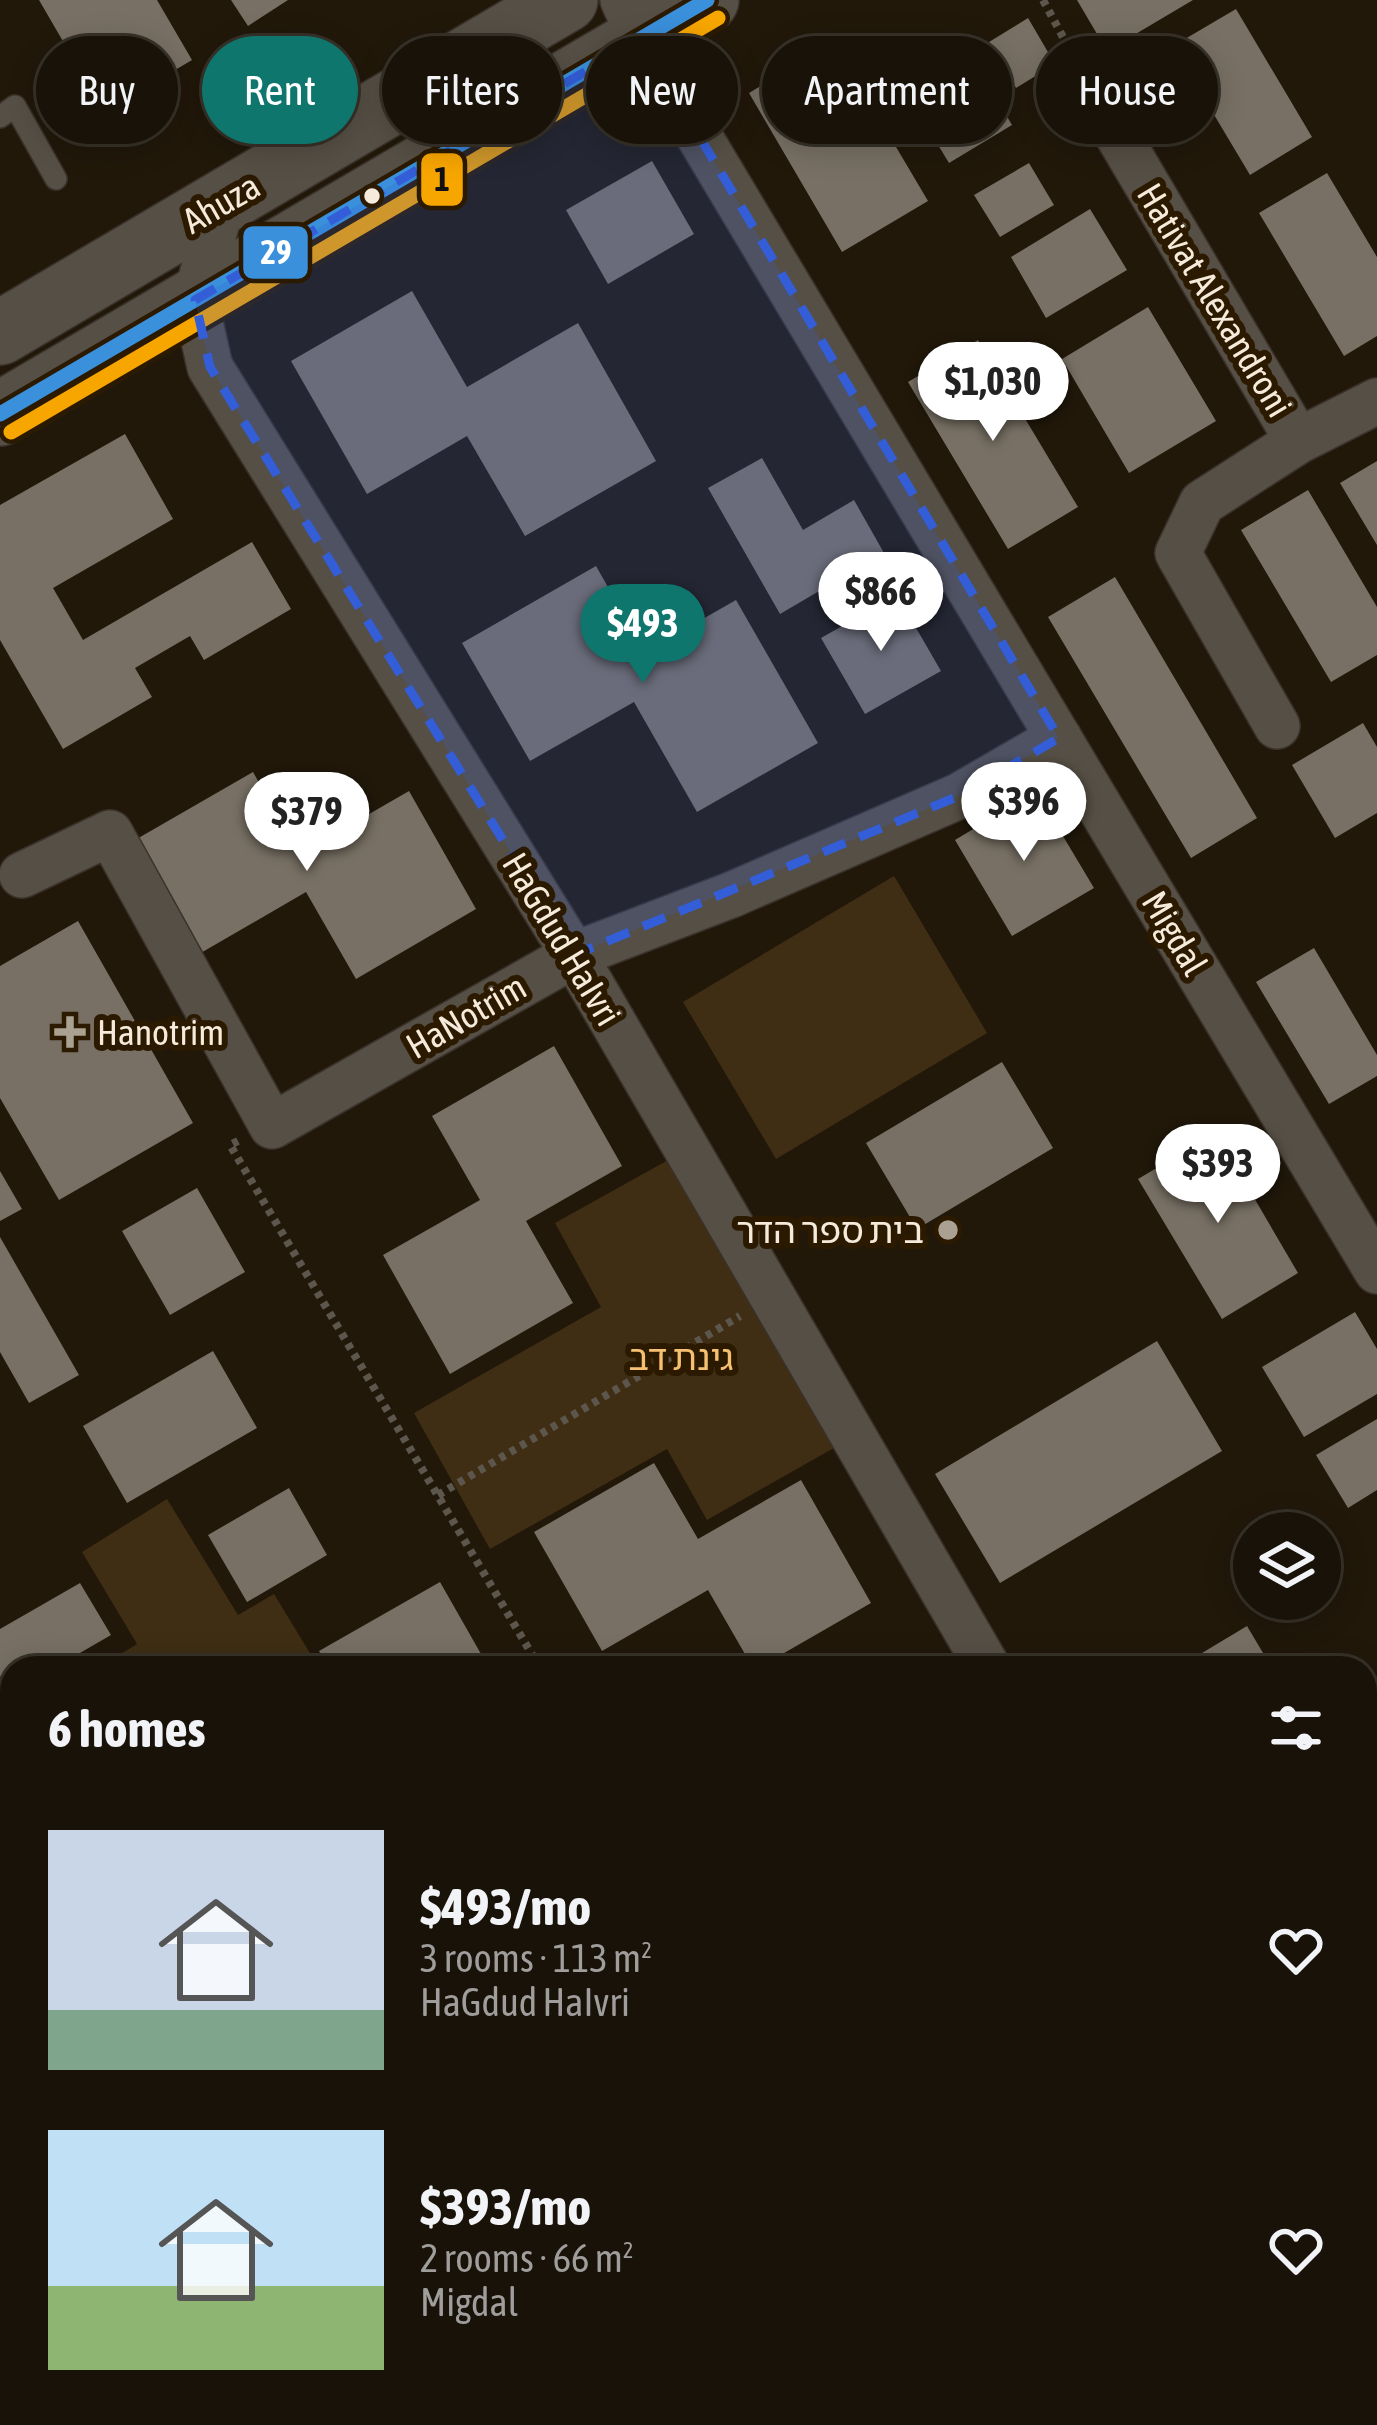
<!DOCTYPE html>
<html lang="en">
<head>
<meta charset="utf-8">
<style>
	body { margin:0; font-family:"Asap Condensed","Noto Sans Hebrew",sans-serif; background:#262016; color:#f1f3f6; height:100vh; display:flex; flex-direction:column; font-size:45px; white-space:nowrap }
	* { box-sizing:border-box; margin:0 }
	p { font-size:39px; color:#9f9e9c }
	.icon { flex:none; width:66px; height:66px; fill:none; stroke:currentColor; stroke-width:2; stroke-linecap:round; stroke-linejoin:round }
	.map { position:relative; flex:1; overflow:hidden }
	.side { position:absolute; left:0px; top:1656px; width:1377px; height:771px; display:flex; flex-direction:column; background:#191208; border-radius:36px 36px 0 0; box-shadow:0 6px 30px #0003,0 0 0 3px #373229 }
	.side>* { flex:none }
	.hud { position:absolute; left:36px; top:36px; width:1305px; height:108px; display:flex; gap:24px }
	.tools { position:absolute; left:1233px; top:1512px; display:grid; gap:24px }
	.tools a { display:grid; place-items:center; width:108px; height:108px; border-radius:50%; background:#191208; box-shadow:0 6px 30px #0003,0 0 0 3px #373229; font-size:60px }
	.price { position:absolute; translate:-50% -102px; padding:0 27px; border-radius:42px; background:#fff; color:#222; font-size:39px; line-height:78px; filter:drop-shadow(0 3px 6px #0008) }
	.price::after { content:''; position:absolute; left:50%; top:72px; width:36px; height:27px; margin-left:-18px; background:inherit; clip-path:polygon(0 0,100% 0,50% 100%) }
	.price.on { background:#0f766e; color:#fff }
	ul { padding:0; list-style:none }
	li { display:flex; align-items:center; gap:36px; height:300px; padding:0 48px }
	li span { display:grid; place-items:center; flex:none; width:336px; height:240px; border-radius:0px; color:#555 }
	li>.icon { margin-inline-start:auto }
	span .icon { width:144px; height:144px; fill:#fffc; stroke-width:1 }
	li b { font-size:51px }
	h2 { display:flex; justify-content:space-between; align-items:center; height:144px; padding:0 48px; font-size:51px }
	.tag { padding:0 42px; border-radius:54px; background:#191208; box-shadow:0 6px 30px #0003,0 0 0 3px #373229; font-size:42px; line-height:108px }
	.tag.on { background:#0f766e; color:#fff }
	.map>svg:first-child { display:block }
	.green { fill:#3f2e14 }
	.building { fill:#787064 }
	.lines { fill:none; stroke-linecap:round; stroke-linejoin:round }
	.lane-casing { stroke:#3a322a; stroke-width:24 }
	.street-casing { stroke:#3a322a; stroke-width:48 }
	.secondary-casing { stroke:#3a322a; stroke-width:66 }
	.path { stroke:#5c564c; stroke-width:8; stroke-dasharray:6 6; stroke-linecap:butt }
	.lane { stroke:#564f45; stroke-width:21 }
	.street { stroke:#564f45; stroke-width:45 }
	.secondary { stroke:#564f45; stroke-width:63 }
	.bus-1-casing { stroke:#2b1a00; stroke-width:24 }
	.bus-2-casing { stroke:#2b1a00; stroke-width:24 }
	.bus-1 { stroke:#3a90db; stroke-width:15 }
	.bus-2 { stroke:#f7a600; stroke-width:15 }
	.marked { fill:#335ed8; fill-opacity:0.2; stroke:#335ed8; stroke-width:9; stroke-dasharray:24 15; stroke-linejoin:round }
	.bus-dot { fill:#f6ebdb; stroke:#2b1a00; stroke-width:4.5 }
	.poi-dot { fill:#aba192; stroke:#2b1a00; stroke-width:4.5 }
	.labels { text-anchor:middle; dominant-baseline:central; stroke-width:12; stroke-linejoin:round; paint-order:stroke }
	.street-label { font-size:36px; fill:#f6ebdb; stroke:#2b1a00 }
	.poi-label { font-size:36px; fill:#f6ebdb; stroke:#2b1a00; text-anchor:start }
	.park-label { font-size:36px; fill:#f5c072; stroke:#2b1a00 }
	.line-badge { stroke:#2b1a00; stroke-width:4.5 }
	.badge-label { font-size:33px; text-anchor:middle; font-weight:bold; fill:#fff }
	.pale-badge-label { font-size:33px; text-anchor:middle; font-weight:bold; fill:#111 }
</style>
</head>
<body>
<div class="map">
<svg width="1377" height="2425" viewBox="0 0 1377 2425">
	<rect width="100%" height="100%" fill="#21180a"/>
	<path class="green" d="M894 876 987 1033 776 1159 683 1002Z
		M677 1155 839 1445 707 1520 667 1449 490 1549 414 1413 601 1307 555 1223Z
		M167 1499 238 1615 274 1594 319 1668H98L137 1644 82 1552Z"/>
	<path class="building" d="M39 0H157L192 60 104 112Z
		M231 0H288L248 26Z
		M1077 0H1193L1107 51Z
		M1236 9 1312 137 1250 175 1173 46Z
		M1028 18 1055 64 1016 88 989 42Z
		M834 42 928 201 842 252 749 93Z
		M964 44 1012 125 949 163 900 82Z
		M652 161 694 234 608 284 566 210Z
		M1029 163 1054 205 1000 237 974 195Z
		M1327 173 1377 257V336L1344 356 1259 213Z
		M1090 209 1127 270 1046 318 1011 257Z
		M412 291 467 387 578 323 656 461 525 536 467 436 367 494 291 361Z
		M1148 307 1216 421 1129 473 1062 359Z
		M978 340 1078 507 1008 549 908 382Z
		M125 434 173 519 53 588 83 640 252 542 291 609 204 660 190 636 135 668 152 697 63 749 0 640V505Z
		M762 458 803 530 854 500 884 553 780 614 708 488Z
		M1377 461V545L1340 483Z
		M1308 490 1377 607V655L1331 682 1241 530Z
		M596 566 645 652 736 600 818 743 697 812 634 702 530 761 462 643Z
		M1115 577 1257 818 1191 858 1048 617Z
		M897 595 941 671 865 714 821 638Z
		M1363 723 1377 747V813L1335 838 1292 765Z
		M253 772 300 854 409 791 476 909 356 979 306 892 199 954 135 840Z
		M1036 791 1094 888 1012 936 955 840Z
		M78 921 193 1123 59 1200 0 1098V966Z
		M1314 948 1377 1055V1076L1329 1104 1256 982Z
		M554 1046 622 1166 526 1221 573 1303 450 1374 383 1255 480 1200 432 1116Z
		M1002 1062 1053 1148 917 1229 866 1143Z
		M1216 1133 1298 1273 1222 1319 1138 1179Z
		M0 1171 22 1209 0 1221Z
		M197 1188 245 1272 170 1315 122 1231Z
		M0 1237 79 1375 29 1403 0 1352Z
		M1355 1312 1377 1349V1394L1304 1437 1262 1367Z
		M1157 1341 1222 1451 1000 1583 935 1474Z
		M213 1351 257 1428 127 1503 83 1426Z
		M1377 1419V1490L1348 1508 1316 1455Z
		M654 1463 698 1539 801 1480 871 1603 758 1668H753L708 1590 602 1651 534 1532Z
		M289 1488 327 1555 247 1602 208 1535Z
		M440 1582 489 1668H329L319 1651Z
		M80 1583 111 1635 54 1668H12V1692L0 1699V1629Z
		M1247 1626 1272 1668H1177Z
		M12 1721V1810L0 1817V1728Z
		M12 1836V1921L0 1928V1843Z
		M1377 1892V2037L1365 2044V1899Z
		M0 2192 12 2213V2272L0 2279Z
		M12 2316V2408L9 2410 0 2395V2324Z
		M1365 2378 1377 2399V2425H1223L1217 2415H1365Z
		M44 2415H111L117 2425H41L48 2421Z
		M491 2415H579L585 2425H484L481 2421Z
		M694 2415H842L848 2425H700Z"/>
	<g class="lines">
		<g class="lane-casing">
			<path id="lane" d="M0 117 15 106 56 179
				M1365 2213 1377 2205"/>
		</g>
		<g class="street-casing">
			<path id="street" d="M623 0 641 39 1377 1271
				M1096 98 1298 441
				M223 201 195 300 210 367 574 955 988 1668
				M1277 726 1178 553 1202 503 1298 441 1377 401
				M22 875 110 833 272 1126 574 955 731 895 959 796 1059 738
				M0 2099 12 2119
				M191 2415 197 2425"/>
		</g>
		<g class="secondary-casing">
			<path id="secondary" d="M0 333 566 0
				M0 414 707 0
				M1365 1807 1377 1800
				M373 2425 389 2415"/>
		</g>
		<path class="path" d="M1043 0 1078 65
			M238 1141 230 1145 540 1668
			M438 1495 740 1316"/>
		<use href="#lane" class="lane"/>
		<use href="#street" class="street"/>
		<use href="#secondary" class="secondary"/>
		<g class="bus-1-casing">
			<path id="bus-1" d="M0 414 707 0"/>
		</g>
		<g class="bus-2-casing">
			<path id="bus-2" d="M11 432 718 18"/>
		</g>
		<use href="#bus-1" class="bus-1"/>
		<use href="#bus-2" class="bus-2"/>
	</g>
	<path class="marked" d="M641 39 1059 738 959 796 574 955 210 367 195 300Z"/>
	<circle class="bus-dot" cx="372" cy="196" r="10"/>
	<g class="poi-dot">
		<path d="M64 1014h12v12h12v12h-12v12h-12v-12h-12v-12h12z"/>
		<circle cx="948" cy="1230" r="12"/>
	</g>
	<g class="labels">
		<g class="street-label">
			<text transform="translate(221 203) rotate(-30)">Ahuza</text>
			<text transform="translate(1215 300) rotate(59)">Hativat Alexandroni</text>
			<text transform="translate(1175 933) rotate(59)">Migdal</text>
			<text transform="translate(562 939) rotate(59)">HaGdud HaIvri</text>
			<text transform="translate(466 1016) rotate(-30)">HaNotrim</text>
		</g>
		<g class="poi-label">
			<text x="97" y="1032">Hanotrim</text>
			<text x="924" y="1230" text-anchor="end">בית ספר הדר</text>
		</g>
		<g class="park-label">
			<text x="681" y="1357">גינת דב</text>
		</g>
	</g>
	<g class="line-badge">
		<rect x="419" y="151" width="46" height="57" rx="12" fill="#f7a600"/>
		<rect x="241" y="224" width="69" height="57" rx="12" fill="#3a90db"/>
	</g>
	<g class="badge-label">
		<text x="276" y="264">29</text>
	</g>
	<g class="pale-badge-label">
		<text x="442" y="191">1</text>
	</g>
</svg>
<div class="tools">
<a><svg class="icon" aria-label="layers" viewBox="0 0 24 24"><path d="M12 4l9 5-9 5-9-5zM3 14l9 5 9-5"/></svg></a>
</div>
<b class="price" style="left:993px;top:444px">$1,030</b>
<b class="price" style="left:881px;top:654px">$866</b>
<b class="price on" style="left:643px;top:686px">$493</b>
<b class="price" style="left:1024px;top:864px">$396</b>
<b class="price" style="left:307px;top:874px">$379</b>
<b class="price" style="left:1218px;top:1226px">$393</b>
<div class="hud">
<a class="tag">Buy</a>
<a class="tag on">Rent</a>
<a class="tag">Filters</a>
<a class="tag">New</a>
<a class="tag">Apartment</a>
<a class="tag">House</a>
</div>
<section class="side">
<h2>6 homes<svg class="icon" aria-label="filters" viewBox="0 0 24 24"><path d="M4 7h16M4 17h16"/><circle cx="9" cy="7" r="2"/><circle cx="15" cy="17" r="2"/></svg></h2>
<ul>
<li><span style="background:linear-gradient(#c9d6e8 75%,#7fa58c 0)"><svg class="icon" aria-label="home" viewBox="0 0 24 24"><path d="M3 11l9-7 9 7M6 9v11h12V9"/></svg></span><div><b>$493/mo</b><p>3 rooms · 113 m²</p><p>HaGdud HaIvri</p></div><svg class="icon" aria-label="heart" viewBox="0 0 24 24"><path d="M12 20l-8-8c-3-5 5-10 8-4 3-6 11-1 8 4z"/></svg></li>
<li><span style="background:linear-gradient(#bfe0f5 65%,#8fb573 0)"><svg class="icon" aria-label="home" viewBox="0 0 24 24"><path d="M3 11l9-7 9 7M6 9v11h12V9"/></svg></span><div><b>$393/mo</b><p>2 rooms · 66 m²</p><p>Migdal</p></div><svg class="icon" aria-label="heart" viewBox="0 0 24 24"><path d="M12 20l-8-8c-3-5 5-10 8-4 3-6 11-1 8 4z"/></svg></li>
</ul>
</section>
</div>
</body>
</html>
